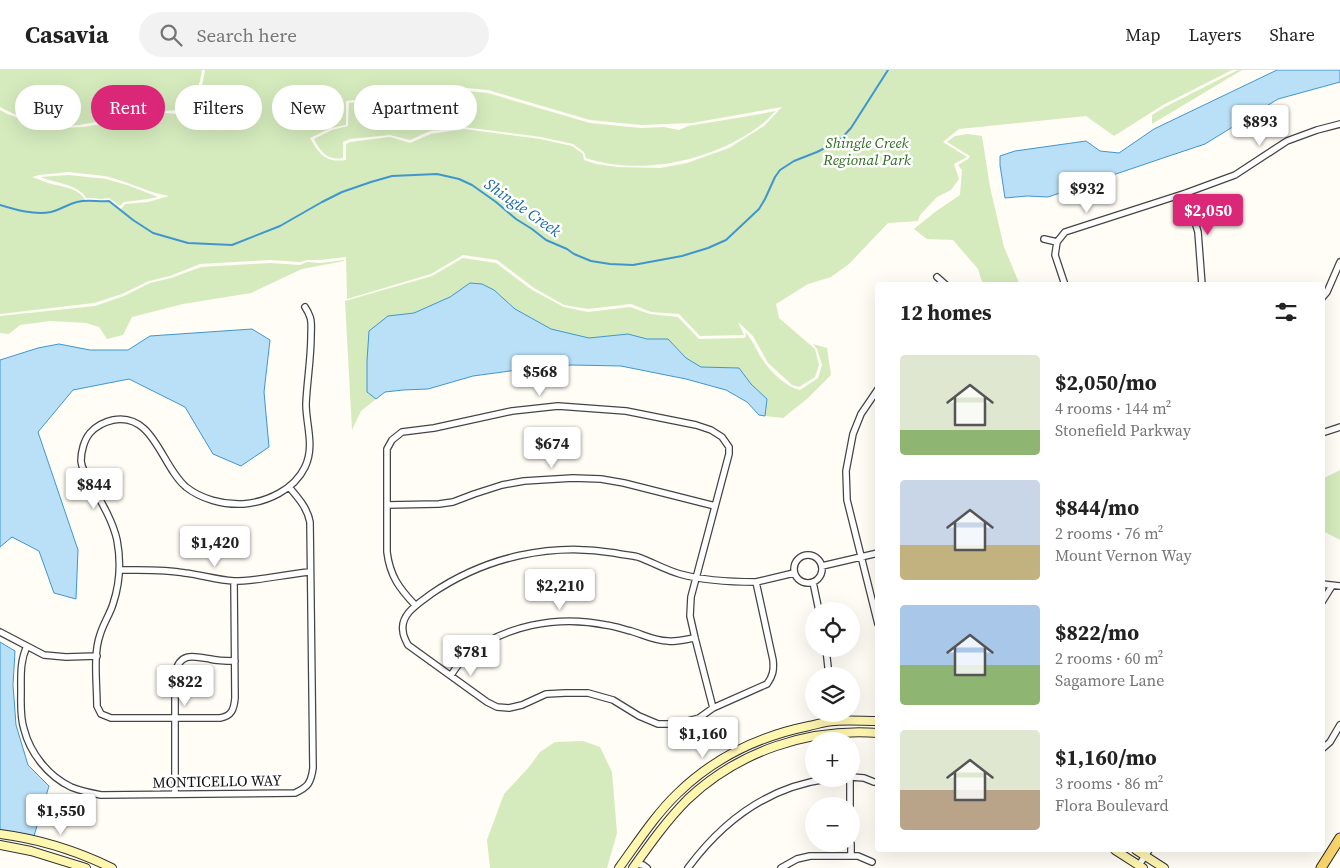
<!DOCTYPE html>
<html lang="en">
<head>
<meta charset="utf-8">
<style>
	body { margin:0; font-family:"Source Serif 4",serif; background:#f2f2f2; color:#222; height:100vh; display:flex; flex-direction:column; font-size:19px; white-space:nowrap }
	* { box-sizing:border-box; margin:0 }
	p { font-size:16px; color:#767676 }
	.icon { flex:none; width:28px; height:28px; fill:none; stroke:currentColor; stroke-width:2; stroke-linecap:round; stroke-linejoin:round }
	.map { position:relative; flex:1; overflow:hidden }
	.panel { position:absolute; left:875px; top:212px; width:450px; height:570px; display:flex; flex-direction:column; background:#fff; border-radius:5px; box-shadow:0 5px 20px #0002 }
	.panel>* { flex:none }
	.banner { position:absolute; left:15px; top:15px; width:475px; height:45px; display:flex; gap:10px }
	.buttons { position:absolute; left:805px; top:532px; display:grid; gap:10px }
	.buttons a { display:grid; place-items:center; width:55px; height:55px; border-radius:50%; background:#fff; box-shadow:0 5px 20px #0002; font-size:25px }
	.price { position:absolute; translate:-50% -42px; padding:0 11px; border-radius:5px; background:#fff; color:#222; font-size:16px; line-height:32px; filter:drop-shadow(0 1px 2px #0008) }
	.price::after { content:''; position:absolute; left:50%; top:30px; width:15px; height:11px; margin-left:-8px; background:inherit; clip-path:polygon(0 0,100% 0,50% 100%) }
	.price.selected { background:#db2777; color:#fff }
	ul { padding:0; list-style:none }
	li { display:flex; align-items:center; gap:15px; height:125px; padding:0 25px }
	li span { display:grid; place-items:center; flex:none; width:140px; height:100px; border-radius:5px; color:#555 }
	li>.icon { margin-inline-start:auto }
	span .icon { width:60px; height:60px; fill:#fffc; stroke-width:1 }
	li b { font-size:21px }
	h2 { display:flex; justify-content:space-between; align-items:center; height:60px; padding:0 25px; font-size:21px }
	.tag { padding:0 18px; border-radius:22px; background:#fff; box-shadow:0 5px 20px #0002; font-size:18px; line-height:45px }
	.tag.selected { background:#db2777; color:#fff }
	header { display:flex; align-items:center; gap:30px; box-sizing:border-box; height:70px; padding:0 25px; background:#fff; border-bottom:1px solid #e0e0e0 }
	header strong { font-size:24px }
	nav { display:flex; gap:28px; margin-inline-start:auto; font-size:18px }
	.search { width:350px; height:45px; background:#f2f2f2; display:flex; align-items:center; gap:12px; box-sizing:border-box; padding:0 18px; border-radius:28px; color:#767676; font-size:19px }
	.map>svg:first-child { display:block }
	.green { fill:#d5ebbd; fill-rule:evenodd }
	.water { fill:#b9e0f7; stroke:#3f96cf }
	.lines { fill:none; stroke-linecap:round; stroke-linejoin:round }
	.stream { stroke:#3f96cf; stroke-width:2 }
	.street-casing { stroke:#444; stroke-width:8 }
	.secondary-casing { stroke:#333; stroke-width:10 }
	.primary-casing { stroke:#222; stroke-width:11 }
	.street { stroke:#fff; stroke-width:5.5 }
	.secondary { stroke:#fff6b0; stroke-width:8 }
	.primary { stroke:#f9d66b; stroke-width:9 }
	.labels { text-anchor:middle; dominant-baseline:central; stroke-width:5; stroke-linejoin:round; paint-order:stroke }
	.park-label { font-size:15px; font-style:italic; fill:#2f6b1f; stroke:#fff }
	.street-label { font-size:15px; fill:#111; stroke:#fff }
	.water-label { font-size:16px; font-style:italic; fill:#1768a6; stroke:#fff }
</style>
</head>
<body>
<header>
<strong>Casavia</strong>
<div class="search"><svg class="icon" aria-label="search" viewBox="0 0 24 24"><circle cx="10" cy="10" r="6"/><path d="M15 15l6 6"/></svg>Search here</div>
<nav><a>Map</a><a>Layers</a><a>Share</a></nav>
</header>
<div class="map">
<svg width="1340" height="798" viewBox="0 0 1340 798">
	<rect width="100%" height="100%" fill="#fffdf5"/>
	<path class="green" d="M0 0H202C200 14 196 28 184 37 176 42 170 40 162 41 156 43 149 45 143 46 132 49 120 48 109 50 94 52 78 56 63 56 43 54 17 47 0 37Z
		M205 0H1232L1163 35 1114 66 1086 46 959 59 943 72 967 87 954 94 959 109 951 120 937 127 920 145 918 151 888 153 849 194 831 207 808 214 776 234 779 248 815 279 819 295 815 307 799 317 792 315 768 293 753 266 738 252 744 265 700 266 679 244 651 242 631 234 588 239 564 235 534 218 497 190 463 185 431 204 347 229 346 187 320 190H307L300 192 271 190 200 194 170 206 149 211 122 224 94 233 0 244V40L7 44 32 52 62 58 84 57 120 51 142 49 165 43 176 44 187 38 194 31 202 16ZM437 15 488 20 590 50 641 55 692 53 782 37 764 56 729 78 687 93 660 98 617 97 596 94 584 90 583 84 572 76 540 69 464 59 431 64 410 73 390 67 350 72 346 74V90C326 93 319 84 310 68L331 58 346 55V31L386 26ZM69 102C82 104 96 104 109 107 129 112 149 123 169 126L148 132 125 134 121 139 109 131C100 132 93 130 85 130 78 117 61 117 48 113 43 111 37 109 32 107L39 105Z
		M1238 0H1242L1152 54V45L1165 37Z
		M437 18 488 23 590 53 641 58 664 57 679 60 688 56 743 47 776 41C771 45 767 51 762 54 716 90 642 107 586 88L584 82 573 74 541 67 464 57 430 61 410 70 390 65 350 69 343 72V88C327 91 320 81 314 69L332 60 348 56 349 33 387 28Z
		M968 64 982 66 990 117 1004 177 1020 215H983L978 199 953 170 927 169 914 159 935 142 960 125 962 100 958 95 968 89 970 86 947 72 955 66Z
		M69 105 106 109 127 115 158 127 148 129 124 132 120 136 109 128 100 129 94 128H86C79 114 54 113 40 107Z
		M463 188 496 193 532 220 564 237 588 242 630 237 650 244 678 247 699 269 744 268 746 266 745 262C754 271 757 283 765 293 772 303 787 317 800 320L818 308 822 295 817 279 813 274 827 278 831 305 807 329 783 348 765 346 767 329 751 314 739 298 701 297 686 288 668 269H647L628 264 589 268 551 259 515 239 494 220 470 213 450 227 414 243 388 246 367 322 376 329 361 341 352 360 345 231 432 206Z
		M344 190V191L302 199 251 223 183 234 132 247 123 265 107 269 99 257 86 253 50 251 20 255 9 264 0 263V246L95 236 124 226 150 213 171 208 201 197 271 193 300 195 307 192 321 193Z
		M1340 400V470L1323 461 1322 409Z
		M583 671 600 677 612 702 617 763 607 798H490L487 770 504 724 529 697 540 682 555 672Z"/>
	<path class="water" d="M1277 0H1340V12L1278 29 1205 74 1166 87 1048 127 1027 126 1005 128 1000 95V86L1015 81 1086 71 1100 81 1119 83 1154 59Z
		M470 213 482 214 494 220 515 239 551 259 589 268 628 264 647 269H668L686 288 701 297 739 298 751 314 767 329 765 346 759 345 747 332 726 320 686 309 621 296 572 295 532 298 473 306 428 319 403 320 385 322 376 329 367 322V291L369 261 388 246 414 243 450 227Z
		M252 259 270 270 264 322 269 377 241 396 213 384 185 337 129 309 73 320 38 362 78 480 76 529 54 523 39 481 12 467 0 477V290L38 278 59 274 90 280H128L150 266Z
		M0 572 15 581 13 615 16 655 28 695 49 716 34 766 0 761Z"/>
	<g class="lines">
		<path class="stream" d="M0 135C16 140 34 145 51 142 60 140 68 134 77 132 88 129 98 132 109 131L133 150 153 163 188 173 232 175 280 156 322 132 342 122 371 112 392 106 437 104 459 109 472 115 496 132 516 149 532 159 546 170 567 179 574 184 591 191 610 194 633 195 682 186 708 178 726 170 759 139 765 129 775 107 780 100 794 91 817 82 839 71 851 58 888 0"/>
		<g class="street-casing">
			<path id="street" d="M1186 123 1198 162 1202 215
				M1044 169 1057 172
				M937 207 946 215
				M1065 215 1055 185 1057 172 1065 162 1186 123 1235 105 1287 71 1317 60 1340 54
				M1322 228 1327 222 1340 192
				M878 319 861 344 853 364 846 401 847 430 878 554
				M1322 363 1340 357
				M387 435 439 434 453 432 474 424 502 415 524 411 573 408 601 409 624 413 715 436
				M794 499a14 14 0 1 1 28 0a14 14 0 1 1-28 0Z
				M822 496 878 483
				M120 500C142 500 164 499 185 503 202 505 217 510 234 511 260 511 285 504 310 502
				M234 511 235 628C234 639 232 646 220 648H111L101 644 97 636C97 615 93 584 100 565 103 554 110 544 113 534 120 513 121 491 117 470 113 452 103 435 94 419 89 410 82 401 81 391 81 382 84 370 90 363 96 356 104 352 113 350 154 342 161 396 186 417 201 429 223 435 243 434 267 432 294 420 305 397 315 376 306 355 306 334 307 311 311 289 311 266 311 260 312 252 310 247 309 244 307 240 305 237
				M756 512C730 512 705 511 680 504 666 500 652 492 638 487 631 485 623 485 615 483 551 472 485 487 431 524 419 533 400 544 403 561 403 566 406 571 408 575L487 632 497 637 509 638 522 635 546 624 565 623H588L613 630 639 646 658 654H676L699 648 713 638 767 614C773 606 774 600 773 590L756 512 794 503
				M813 512 819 541
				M1322 514 1340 516
				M1322 532 1332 516
				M415 535C399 518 390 506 387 482V379L392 370 402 362 434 358 512 341 558 336 626 341 696 355 711 360 722 367 729 377V384L691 527 690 546 695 568 713 638
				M0 562 44 585 66 587 97 586
				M27 576C20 591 21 605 21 621 21 634 20 647 24 659 30 683 48 706 71 717 81 721 91 723 101 725L295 723C308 717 311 713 313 698L310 452C307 437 298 428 289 417
				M826 579 829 606
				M451 605C455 600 459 592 465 588 502 555 558 545 606 555 614 556 623 559 631 561 644 565 655 571 668 571 677 572 686 569 695 568
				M1322 679 1330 672 1340 655
				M851 707 864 708 874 712
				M850 709V736
				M175 724V603C180 582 193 586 210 589 218 591 227 591 235 591
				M851 774V786
				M636 794 643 795 647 798
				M1139 795 1149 780
				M688 798C722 752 768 717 827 709
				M781 798 797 789 810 786H858L872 792"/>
		</g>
		<g class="secondary-casing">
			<path id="secondary" d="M0 764C39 769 77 781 112 798
				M0 775 31 781 86 798
				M1115 780 1143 798
				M1136 780 1164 798
				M619 798C638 772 655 745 678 723 714 688 760 666 809 656 818 654 827 651 835 651 849 650 864 651 878 651
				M633 798C650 774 667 750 688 729 739 681 808 658 878 663"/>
		</g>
		<g class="primary-casing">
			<path id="primary" d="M1321 798 1340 768"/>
		</g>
		<use href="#street" class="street"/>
		<use href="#secondary" class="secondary"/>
		<use href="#primary" class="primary"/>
	</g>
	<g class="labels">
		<g class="park-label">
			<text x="867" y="72">Shingle Creek<tspan x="867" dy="17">Regional Park</tspan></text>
		</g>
		<g class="street-label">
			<text transform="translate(217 711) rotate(-1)">MONTICELLO WAY</text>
		</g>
		<g class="water-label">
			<text transform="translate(523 137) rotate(35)">Shingle Creek</text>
		</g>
	</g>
</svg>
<div class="buttons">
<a><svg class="icon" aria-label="locate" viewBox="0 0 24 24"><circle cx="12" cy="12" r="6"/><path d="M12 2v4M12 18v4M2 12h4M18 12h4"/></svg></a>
<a><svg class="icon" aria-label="layers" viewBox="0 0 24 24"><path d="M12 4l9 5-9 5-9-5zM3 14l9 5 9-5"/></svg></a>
<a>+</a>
<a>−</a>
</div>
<b class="price" style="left:1260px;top:77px">$893</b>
<b class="price" style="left:1087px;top:144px">$932</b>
<b class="price selected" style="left:1208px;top:166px">$2,050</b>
<b class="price" style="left:540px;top:327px">$568</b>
<b class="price" style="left:552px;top:399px">$674</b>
<b class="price" style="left:94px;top:440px">$844</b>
<b class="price" style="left:215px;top:498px">$1,420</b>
<b class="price" style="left:560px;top:541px">$2,210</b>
<b class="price" style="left:471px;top:607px">$781</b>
<b class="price" style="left:185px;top:637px">$822</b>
<b class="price" style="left:703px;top:689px">$1,160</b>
<b class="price" style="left:61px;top:766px">$1,550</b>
<div class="banner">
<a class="tag">Buy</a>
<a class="tag selected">Rent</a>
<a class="tag">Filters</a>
<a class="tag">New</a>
<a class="tag">Apartment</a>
</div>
<section class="panel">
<h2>12 homes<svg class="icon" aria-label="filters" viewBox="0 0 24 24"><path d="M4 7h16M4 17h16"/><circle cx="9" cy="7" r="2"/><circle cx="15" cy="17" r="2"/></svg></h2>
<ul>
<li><span style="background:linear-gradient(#dfe7d0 75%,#8fb573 0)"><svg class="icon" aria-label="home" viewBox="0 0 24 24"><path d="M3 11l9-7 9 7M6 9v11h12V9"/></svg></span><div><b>$2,050/mo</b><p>4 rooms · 144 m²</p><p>Stonefield Parkway</p></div></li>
<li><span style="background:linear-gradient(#c9d6e8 65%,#c2b280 0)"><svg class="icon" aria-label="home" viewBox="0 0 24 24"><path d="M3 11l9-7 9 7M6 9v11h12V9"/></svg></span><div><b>$844/mo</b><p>2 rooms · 76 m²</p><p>Mount Vernon Way</p></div></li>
<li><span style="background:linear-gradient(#a9c7e8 60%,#8fb573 0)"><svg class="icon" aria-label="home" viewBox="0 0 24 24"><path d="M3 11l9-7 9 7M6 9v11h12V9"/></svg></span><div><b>$822/mo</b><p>2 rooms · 60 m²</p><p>Sagamore Lane</p></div></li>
<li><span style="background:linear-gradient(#dfe7d0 60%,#b9a48a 0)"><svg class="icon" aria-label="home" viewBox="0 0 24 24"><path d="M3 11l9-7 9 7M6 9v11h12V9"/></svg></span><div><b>$1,160/mo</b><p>3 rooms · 86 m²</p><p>Flora Boulevard</p></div></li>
</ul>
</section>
</div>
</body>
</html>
